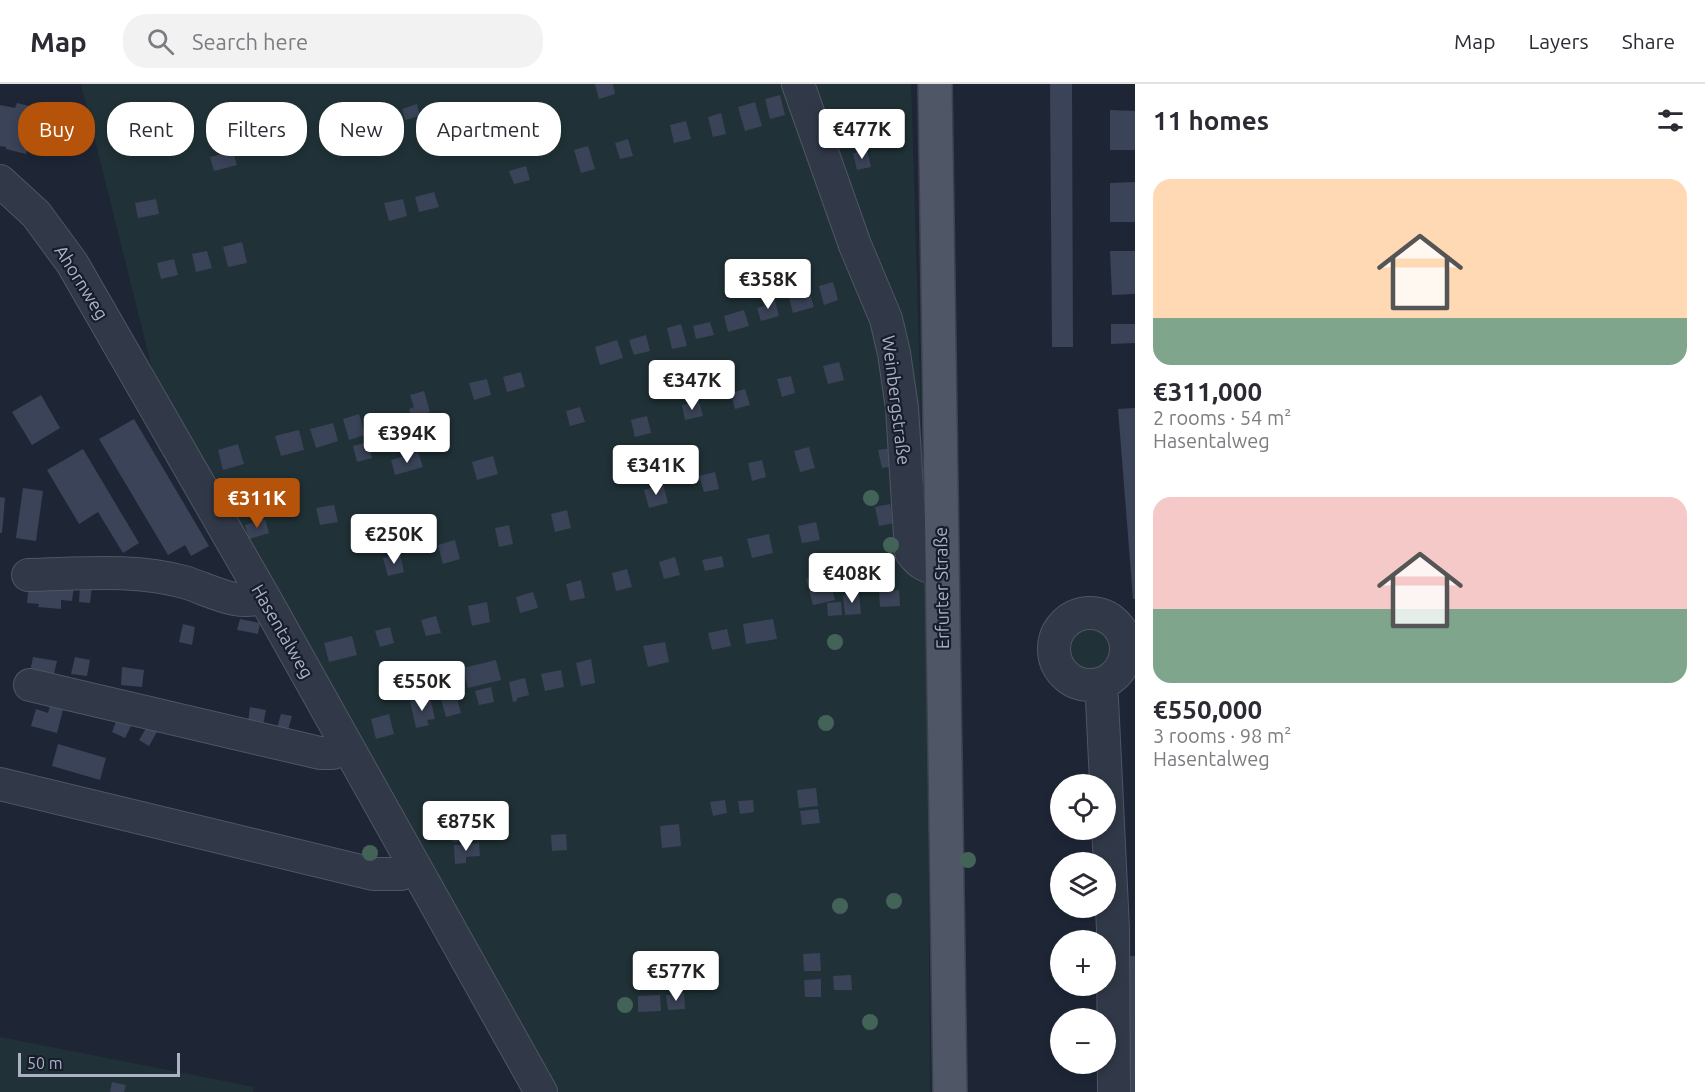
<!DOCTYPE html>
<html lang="en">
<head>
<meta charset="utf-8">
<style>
	body { margin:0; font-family:Ubuntu,sans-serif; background:#f2f2f3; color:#2b2b33; height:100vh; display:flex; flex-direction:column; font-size:22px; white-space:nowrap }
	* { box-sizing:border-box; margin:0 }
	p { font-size:20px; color:#7c7c81 }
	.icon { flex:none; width:33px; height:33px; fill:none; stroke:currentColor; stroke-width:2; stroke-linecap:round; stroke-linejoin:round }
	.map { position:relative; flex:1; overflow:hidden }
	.side { display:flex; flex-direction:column; background:#fff; width:570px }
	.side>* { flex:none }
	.banner { position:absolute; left:18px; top:18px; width:570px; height:54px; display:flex; gap:12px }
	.controls { position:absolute; left:1050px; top:690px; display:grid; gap:12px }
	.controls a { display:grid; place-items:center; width:66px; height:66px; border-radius:50%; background:#fff; box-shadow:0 3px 9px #0003; font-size:30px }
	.scale { position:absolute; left:18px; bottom:15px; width:162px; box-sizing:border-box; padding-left:6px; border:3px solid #abb2c4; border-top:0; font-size:16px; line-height:21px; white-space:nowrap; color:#abb2c4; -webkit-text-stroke:4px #171d2b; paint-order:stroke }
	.price { position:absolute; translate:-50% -51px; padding:0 14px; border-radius:6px; background:#fff; color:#222; font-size:20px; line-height:39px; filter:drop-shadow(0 2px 3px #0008) }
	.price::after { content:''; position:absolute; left:50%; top:36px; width:18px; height:14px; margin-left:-9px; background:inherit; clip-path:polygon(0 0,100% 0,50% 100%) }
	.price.current { background:#b45309; color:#fff }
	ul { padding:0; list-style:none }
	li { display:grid; align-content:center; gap:12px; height:318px; padding:0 18px }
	li span { display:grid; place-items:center; height:186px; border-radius:18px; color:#555 }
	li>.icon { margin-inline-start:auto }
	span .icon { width:108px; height:108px; fill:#fffc; stroke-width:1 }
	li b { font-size:26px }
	h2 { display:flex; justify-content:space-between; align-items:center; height:72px; padding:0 18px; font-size:26px }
	.chip { padding:0 21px; border-radius:24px; background:#fff; box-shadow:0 3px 9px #0003; font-size:21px; line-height:54px }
	.chip.current { background:#b45309; color:#fff }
	header { display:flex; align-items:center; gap:36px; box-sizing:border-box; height:84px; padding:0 30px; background:#fff; border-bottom:2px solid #e1e1e2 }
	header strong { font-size:28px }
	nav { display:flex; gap:33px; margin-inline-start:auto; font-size:21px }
	.search { width:420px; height:54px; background:#f2f2f3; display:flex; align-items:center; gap:15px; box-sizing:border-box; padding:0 21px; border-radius:24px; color:#7c7c81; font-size:22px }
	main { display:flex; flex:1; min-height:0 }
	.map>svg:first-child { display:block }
	.green { fill:#203237 }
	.building { fill:#3a4357 }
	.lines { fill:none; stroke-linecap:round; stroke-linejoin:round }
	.minor-casing { stroke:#4f5565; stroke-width:34 }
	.major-casing { stroke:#3b4150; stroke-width:36 }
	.minor { stroke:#313847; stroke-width:32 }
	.major { stroke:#4f5767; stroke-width:33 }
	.tree { fill:#436358 }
	.labels { text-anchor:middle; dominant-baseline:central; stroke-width:4.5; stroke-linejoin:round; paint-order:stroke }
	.street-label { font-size:18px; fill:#abb2c4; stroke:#171d2b }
</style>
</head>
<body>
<header>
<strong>Map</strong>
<div class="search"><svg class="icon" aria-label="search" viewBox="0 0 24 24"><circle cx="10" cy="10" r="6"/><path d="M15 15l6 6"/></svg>Search here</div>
<nav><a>Map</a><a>Layers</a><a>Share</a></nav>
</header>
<main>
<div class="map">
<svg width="1135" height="1008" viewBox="0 0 1135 1008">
	<rect width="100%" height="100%" fill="#1e2636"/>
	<path class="green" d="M81 0H911L926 499 930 1008H558L504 919 152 284Z
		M1061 566a26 26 0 1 1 52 0a26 26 0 1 1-52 0Z
		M0 953 254 1003 253 1008H0Z"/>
	<path class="building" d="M595 0H613L615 10 599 15Z
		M1050 0H1072L1073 263H1052Z
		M780 11 785 31 770 35 765 15Z
		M755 18 762 42 745 47 738 23Z
		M17 19 37 24 26 70 6 65V63L0 62V21L15 24Z
		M417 20 420 32 405 36 402 25Z
		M1110 26 1135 27V66H1110Z
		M389 27 392 39 374 44 371 32Z
		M721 29 726 50 713 53 708 33Z
		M686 37 691 55 674 59 670 41Z
		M628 55 633 72 620 75 615 59Z
		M588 62 595 85 581 89 574 66Z
		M867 66 871 83 857 86 853 69Z
		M233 67 237 81 214 87 210 73Z
		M526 82 530 96 514 100 509 87Z
		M1135 98V138H1110V99Z
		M434 108 439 123 419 128 415 113Z
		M156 115 159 130 138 134 135 119Z
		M403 115 407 132 389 137 384 119Z
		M242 158 247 179 228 183 223 163Z
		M207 167 212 184 196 188 192 170Z
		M1110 167H1135V210L1112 211Z
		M174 175 178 191 161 195 157 179Z
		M833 198 838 216 824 221 819 202Z
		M809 207 814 223 793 229 789 214Z
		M774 213 779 232 761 237 757 224 764 222 763 216Z
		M744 226 749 242 728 248 724 232Z
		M710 238 714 251 696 255 693 242Z
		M681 240 687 262 672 265 667 244Z
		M1111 240H1135V259L1111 260Z
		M646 251 650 267 634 271 629 256Z
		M617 256 623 274 600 281 595 263Z
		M839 278 844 296 828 300 823 282Z
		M521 288 525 303 507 308 503 293Z
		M791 292 795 309 782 313 777 295Z
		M487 295 491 311 474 316 469 299Z
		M745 305 750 321 735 325 731 309Z
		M424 307 430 328 411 333 409 325 414 323 410 311Z
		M41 311 60 344 32 361 12 328Z
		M699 317 703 332 685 336 682 321Z
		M580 323 585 338 570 342 566 327Z
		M1135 324V515H1133L1118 325Z
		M359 330 365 351 349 356 343 335Z
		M647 332 651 349 635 353 631 336Z
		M134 335 209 462 191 472 185 461 168 471 99 355Z
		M333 339 338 357 316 364 310 345Z
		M299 346 304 366 281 372 275 352Z
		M368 358 372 374 357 378 353 362Z
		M238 360 244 380 223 386 218 366Z
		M809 363 815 384 800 388 794 367Z
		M892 364 896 382 882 384 878 366Z
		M83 365 139 459 123 469 98 428 79 440 47 386Z
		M418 368 423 383 395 391 391 376Z
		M493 372 498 390 477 396 472 378Z
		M762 376 766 393 752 397 748 379Z
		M715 388 719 405 704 408 699 392Z
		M663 400 668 419 649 424 644 406Z
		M23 404 43 407 36 457 16 454Z
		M282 404 287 422 274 426 268 408Z
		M0 413 5 414 2 449H0Z
		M890 420 894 439 879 442 875 423Z
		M334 421 338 438 320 441 316 424Z
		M567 426 571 444 555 448 551 430Z
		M265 435 269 449 249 455 245 441Z
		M816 438 820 456 802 459 798 442Z
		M509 441 513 460 499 463 495 444Z
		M769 450 773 469 752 474 747 455Z
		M455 456 460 475 443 480 438 461Z
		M400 470 404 488 388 492 383 474Z
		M722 472 724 483 705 487 702 476Z
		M675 473 680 491 664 495 659 478Z
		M627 485 632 503 616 507 612 489Z
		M829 490 835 516 813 521 806 495Z
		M581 496 585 514 570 517 566 500Z
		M29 499 74 502 72 517 61 516V525L38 523 39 520 27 519Z
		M80 501 92 502 90 519 79 518Z
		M899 506 900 522 880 523 879 508Z
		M533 508 538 524 520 529 516 513Z
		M859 510 861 530 845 531 843 511Z
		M487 518 490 538 472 542 468 522Z
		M841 518 842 531 828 532 827 519Z
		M436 532 441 549 426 552 421 536Z
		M240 535 260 539 258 550 237 546Z
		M773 535 777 555 746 560 743 540Z
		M183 540 195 543 192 561 179 558Z
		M390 543 394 559 380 563 375 547Z
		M727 545 731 562 712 566 708 549Z
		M352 552 357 571 329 578 324 559Z
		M665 558 669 578 648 583 643 562Z
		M33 573 57 577 52 598 29 593Z
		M75 573 90 576 87 592 71 590Z
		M591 575 595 599 581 602 576 579Z
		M496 576 501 596 468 604 463 584Z
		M122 583 144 586 142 603 121 601Z
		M561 586 564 603 545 607 541 590Z
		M525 594 529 611 517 614V617L513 618 509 598Z
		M491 603 494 618 479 621 475 607Z
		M455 607 461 629 446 633 440 612Z
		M430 613 435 635 427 636 429 641 416 644 410 617Z
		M50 622 63 626 57 649 31 642 36 625 48 629Z
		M250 623 266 626 263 641 248 638Z
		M281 630 292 632 288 646 277 644Z
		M389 630 394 650 376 655 371 635Z
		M117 635 131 642 125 654 112 648Z
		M148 641 158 646 149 662 139 656Z
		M58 660 106 674 100 696 52 682Z
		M816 704 818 722 799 724 797 706Z
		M725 716 727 729 713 732 710 718Z
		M753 716 754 728 740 730 738 717Z
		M818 725 820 739 802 741 800 727Z
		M474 735 477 756 453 758 451 738Z
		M679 740 681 762 662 764 660 742Z
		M566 750 567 766 552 767 551 751Z
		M479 759 480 772 466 773V779L455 780 454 761Z
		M820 869 821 887H804L803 870Z
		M1123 872H1135V1008H1125Z
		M851 891 852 906H834L833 892Z
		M821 895V913H805L804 896Z
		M684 909 685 925 668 926 666 911Z
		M660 911 661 927 638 928V912Z
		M112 998 126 1001 124 1008H110Z"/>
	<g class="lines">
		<g class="minor-casing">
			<path id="minor" d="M798 0 855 161 886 235 894 269 902 324 911 468C920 480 926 484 941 484
				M0 97 36 130 72 179 264 513 541 1008
				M28 491C79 490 134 484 184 498 211 506 236 523 264 513
				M1054 565a36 36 0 1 1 72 0a36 36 0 1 1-72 0Z
				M1100 600 1102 615 1113 845 1114 1008
				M30 601 320 669H333L347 662
				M0 700 373 790H401L415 785"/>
		</g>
		<g class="major-casing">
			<path id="major" d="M935 0 950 1008"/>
		</g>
		<use href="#minor" class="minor"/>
		<use href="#major" class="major"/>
	</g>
	<g class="tree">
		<circle cx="871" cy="414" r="8"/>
		<circle cx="891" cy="461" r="8"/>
		<circle cx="835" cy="558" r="8"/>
		<circle cx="826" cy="639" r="8"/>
		<circle cx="370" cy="769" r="8"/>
		<circle cx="968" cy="776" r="8"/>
		<circle cx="894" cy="817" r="8"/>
		<circle cx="840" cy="822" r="8"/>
		<circle cx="625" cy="921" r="8"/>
		<circle cx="870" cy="938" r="8"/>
	</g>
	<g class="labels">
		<g class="street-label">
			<text transform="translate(82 198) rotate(58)">Ahornweg</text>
			<text transform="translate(897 316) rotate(83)">Weinbergstraße</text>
			<text transform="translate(941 504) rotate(-91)">Erfurter Straße</text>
			<text transform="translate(283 547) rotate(60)">Hasentalweg</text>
		</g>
	</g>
</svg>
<div class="controls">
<a><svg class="icon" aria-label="locate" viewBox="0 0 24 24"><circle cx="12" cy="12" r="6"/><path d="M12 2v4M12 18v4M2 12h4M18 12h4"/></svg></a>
<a><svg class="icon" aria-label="layers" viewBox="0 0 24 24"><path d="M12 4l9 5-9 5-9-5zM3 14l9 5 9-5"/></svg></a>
<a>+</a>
<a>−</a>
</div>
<div class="scale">50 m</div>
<b class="price" style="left:862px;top:76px">€477K</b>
<b class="price" style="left:768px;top:226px">€358K</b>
<b class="price" style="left:692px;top:327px">€347K</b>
<b class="price" style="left:407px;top:380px">€394K</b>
<b class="price" style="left:656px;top:412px">€341K</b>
<b class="price current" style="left:257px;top:445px">€311K</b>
<b class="price" style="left:394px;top:481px">€250K</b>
<b class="price" style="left:852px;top:520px">€408K</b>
<b class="price" style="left:422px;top:628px">€550K</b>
<b class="price" style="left:466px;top:768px">€875K</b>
<b class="price" style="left:676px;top:918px">€577K</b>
<div class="banner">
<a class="chip current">Buy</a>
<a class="chip">Rent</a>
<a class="chip">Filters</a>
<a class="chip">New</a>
<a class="chip">Apartment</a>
</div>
</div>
<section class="side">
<h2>11 homes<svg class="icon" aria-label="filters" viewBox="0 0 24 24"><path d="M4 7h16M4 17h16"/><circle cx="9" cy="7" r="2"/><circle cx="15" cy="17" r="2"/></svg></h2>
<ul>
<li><span style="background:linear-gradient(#ffd9b3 75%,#7fa58c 0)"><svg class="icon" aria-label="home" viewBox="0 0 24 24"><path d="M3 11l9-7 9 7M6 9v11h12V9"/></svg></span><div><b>€311,000</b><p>2 rooms · 54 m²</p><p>Hasentalweg</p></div></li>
<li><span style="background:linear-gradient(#f6c9c9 60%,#7fa58c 0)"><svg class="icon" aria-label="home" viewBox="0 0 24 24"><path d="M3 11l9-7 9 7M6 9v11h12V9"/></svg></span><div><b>€550,000</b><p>3 rooms · 98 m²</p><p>Hasentalweg</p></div></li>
</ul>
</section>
</main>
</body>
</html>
